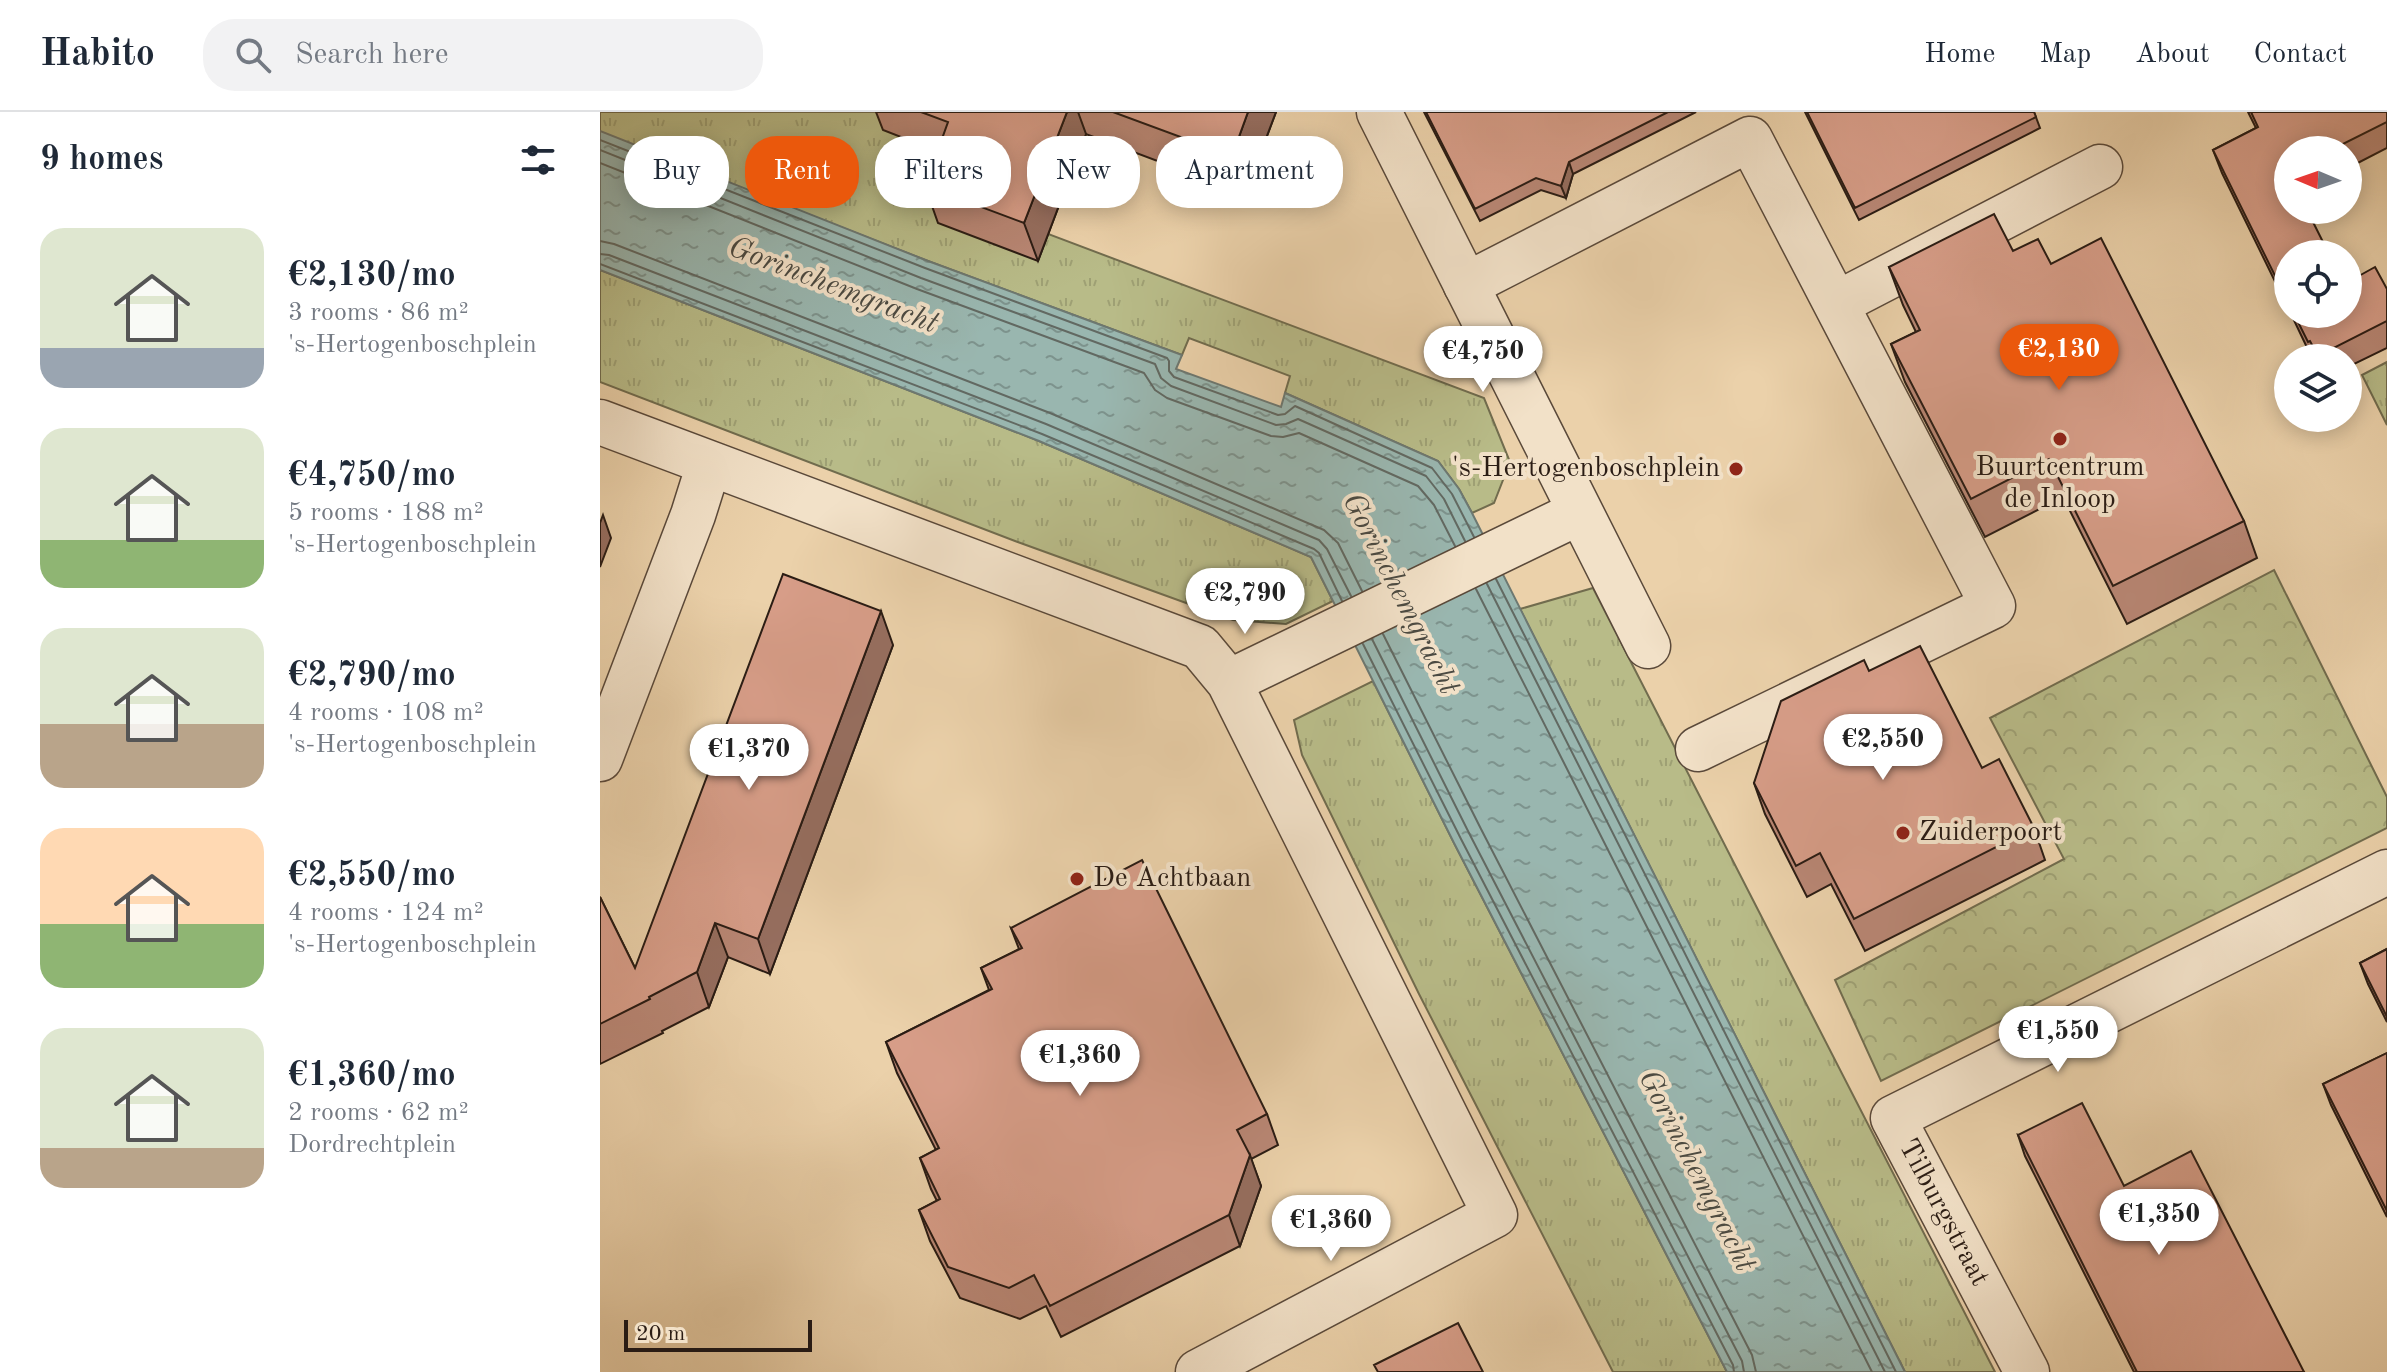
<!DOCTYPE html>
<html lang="en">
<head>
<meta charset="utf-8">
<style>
	body { margin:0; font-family:"Old Standard TT",serif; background:#f2f2f3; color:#1f2937; height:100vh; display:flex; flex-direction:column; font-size:30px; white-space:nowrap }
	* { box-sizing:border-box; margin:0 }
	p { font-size:26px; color:#747a83 }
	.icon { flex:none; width:44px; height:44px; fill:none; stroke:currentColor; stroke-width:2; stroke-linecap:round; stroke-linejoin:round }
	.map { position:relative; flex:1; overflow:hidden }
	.side { display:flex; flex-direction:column; background:#fff; width:600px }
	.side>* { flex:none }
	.top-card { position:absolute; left:24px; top:24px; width:760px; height:72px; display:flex; gap:16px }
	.needle { width:52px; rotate:272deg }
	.tools { position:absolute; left:1674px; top:24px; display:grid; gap:16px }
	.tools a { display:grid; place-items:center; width:88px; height:88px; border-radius:50%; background:#fff; box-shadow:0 4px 20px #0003; font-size:40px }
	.scale { position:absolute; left:24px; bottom:20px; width:188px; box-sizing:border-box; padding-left:8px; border:4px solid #2a1c14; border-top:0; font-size:22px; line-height:28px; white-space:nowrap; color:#2a1c14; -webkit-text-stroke:6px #f2e1c8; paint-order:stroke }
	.price { position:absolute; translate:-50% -68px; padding:0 18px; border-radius:28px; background:#fff; color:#222; font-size:26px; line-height:52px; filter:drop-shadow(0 2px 4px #0008) }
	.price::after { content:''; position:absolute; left:50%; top:48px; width:24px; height:18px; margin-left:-12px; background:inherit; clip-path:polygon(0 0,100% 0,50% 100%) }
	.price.current { background:#ea580c; color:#fff }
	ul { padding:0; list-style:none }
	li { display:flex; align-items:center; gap:24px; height:200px; padding:0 40px }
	li span { display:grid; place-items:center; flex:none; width:224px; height:160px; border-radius:24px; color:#555 }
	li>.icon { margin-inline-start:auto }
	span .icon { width:96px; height:96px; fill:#fffc; stroke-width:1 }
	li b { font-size:34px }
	h2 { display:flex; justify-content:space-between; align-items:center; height:96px; padding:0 40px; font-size:34px }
	.chip { padding:0 28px; border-radius:32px; background:#fff; box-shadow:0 4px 20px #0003; font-size:28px; line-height:72px }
	.chip.current { background:#ea580c; color:#fff }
	header { display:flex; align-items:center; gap:48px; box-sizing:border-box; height:112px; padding:0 40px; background:#fff; border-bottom:2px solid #e0e1e3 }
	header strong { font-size:38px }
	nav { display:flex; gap:44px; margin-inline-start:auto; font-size:28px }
	.search { width:560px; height:72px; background:#f2f2f3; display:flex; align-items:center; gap:20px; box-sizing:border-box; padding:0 28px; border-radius:32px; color:#747a83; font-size:30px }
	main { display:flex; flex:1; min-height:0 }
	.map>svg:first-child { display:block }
	.grass { fill:url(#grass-tufts); stroke:#716c4e; stroke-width:2 }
	.forest { fill:url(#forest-crowns); stroke:#716c4e; stroke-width:2 }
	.water { fill:url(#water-ripples); stroke:#6d7871; stroke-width:2 }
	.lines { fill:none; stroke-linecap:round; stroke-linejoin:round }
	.shore { stroke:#626962; stroke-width:2 }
	.pedestrian-casing { stroke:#5a493a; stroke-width:47 }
	.minor-casing { stroke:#5a493a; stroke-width:47 }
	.pedestrian { stroke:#f2e1c8; stroke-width:44 }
	.minor { stroke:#f2e1c8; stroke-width:44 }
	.wall { fill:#b98775; stroke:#2a1c14; stroke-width:2 }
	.shaded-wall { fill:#966e5f; stroke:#2a1c14; stroke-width:2 }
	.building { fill:#d79d88; stroke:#2a1c14; stroke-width:2 }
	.poi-dot { fill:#8f2418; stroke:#f2e1c8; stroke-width:3 }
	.labels { text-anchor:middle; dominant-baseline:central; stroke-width:8; stroke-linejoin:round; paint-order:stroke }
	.poi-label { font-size:28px; fill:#2a1c14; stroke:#f2e1c8; text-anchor:start }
	.street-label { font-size:28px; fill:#2a1c14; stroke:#f2e1c8 }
	.water-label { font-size:30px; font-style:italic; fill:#4b4a42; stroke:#f2e1c8 }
</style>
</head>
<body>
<header>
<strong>Habito</strong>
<div class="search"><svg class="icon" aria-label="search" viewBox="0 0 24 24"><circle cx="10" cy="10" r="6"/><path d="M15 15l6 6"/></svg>Search here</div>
<nav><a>Home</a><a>Map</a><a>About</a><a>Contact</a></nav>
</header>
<main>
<section class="side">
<h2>9 homes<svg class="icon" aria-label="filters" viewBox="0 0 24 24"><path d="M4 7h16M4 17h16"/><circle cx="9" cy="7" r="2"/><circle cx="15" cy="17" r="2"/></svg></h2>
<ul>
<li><span style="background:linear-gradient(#dfe7d0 75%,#9aa5b1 0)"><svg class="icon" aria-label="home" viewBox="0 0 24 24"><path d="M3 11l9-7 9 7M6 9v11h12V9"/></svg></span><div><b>€2,130/mo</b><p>3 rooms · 86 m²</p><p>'s-Hertogenboschplein</p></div></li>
<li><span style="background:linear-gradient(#dfe7d0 70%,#8fb573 0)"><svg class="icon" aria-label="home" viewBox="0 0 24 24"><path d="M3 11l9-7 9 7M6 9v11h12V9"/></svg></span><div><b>€4,750/mo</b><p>5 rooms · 188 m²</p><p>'s-Hertogenboschplein</p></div></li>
<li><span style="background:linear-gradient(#dfe7d0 60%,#b9a48a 0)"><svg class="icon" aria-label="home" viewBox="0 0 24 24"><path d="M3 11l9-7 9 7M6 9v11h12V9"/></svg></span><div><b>€2,790/mo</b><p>4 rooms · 108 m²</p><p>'s-Hertogenboschplein</p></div></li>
<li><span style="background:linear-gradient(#ffd9b3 60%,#8fb573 0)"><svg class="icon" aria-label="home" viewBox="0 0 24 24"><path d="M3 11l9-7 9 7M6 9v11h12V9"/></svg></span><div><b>€2,550/mo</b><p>4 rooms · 124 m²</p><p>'s-Hertogenboschplein</p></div></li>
<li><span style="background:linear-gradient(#dfe7d0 75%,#b9a48a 0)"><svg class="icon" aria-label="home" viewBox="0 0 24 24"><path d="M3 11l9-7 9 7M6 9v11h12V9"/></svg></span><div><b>€1,360/mo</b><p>2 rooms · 62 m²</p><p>Dordrechtplein</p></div></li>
</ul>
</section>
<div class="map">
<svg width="1787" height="1260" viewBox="0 0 1787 1260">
	<defs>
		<pattern id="grass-tufts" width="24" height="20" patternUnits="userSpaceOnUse" patternTransform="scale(2)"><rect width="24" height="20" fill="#b8bb88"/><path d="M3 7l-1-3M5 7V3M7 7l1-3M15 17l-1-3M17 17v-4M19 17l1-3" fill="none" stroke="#9ea074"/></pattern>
		<pattern id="forest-crowns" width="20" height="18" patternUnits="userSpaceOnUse" patternTransform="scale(2)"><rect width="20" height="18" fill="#b8bb88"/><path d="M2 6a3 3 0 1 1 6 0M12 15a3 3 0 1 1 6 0" fill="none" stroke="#9ea074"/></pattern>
		<pattern id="water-ripples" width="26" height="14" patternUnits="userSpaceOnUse" patternTransform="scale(2)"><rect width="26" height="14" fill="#99b6af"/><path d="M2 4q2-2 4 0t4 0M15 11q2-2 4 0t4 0" fill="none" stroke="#7d938d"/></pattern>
	</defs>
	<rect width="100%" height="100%" fill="#ebd1aa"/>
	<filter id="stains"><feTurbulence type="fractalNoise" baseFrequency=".0025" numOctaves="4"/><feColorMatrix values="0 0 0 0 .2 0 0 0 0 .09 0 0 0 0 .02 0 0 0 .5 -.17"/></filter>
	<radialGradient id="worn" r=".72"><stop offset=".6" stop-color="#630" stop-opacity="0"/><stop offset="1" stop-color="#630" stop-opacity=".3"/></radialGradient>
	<path class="grass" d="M0 0H290L362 48 448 122 884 286 910 350 894 391 872 401 859 377 838 349 685 281 690 264 589 226 582 243 328 149 0 21Z
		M0 158 439 329 711 445 733 489 686 512 633 508 415 429 0 270Z
		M1787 250V313L1762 263Z
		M993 476 1395 1260H1305L920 497Z
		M773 569 854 731 1127 1260H1013L819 882 702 643 694 608Z"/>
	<path class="forest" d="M1674 458 1787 685V716L1281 969 1235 868 1464 747 1390 606Z"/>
	<path class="water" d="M0 19 328 149 582 243 576 257 681 295 685 281 838 349 859 377 872 401 1305 1260H1127L854 731 711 445 439 329 0 158Z"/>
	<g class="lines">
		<path class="shore" d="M0 28 325 156 567 246 569 249V259L574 265 678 303 685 302 695 294 832 356 852 382 874 425
			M0 38 321 166 555 252 561 266 571 274 676 313 686 312 698 307 826 364 844 387 865 429
			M0 51 317 177 544 261 555 278 567 286 671 324 683 325 699 321 818 374 834 393 855 434
			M0 129 14 132 450 301 724 418 738 431 762 479
			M0 142 9 143 446 312 719 428 727 437 751 484
			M0 152 442 322 714 437 719 441 742 489
			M896 467 1296 1260
			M887 472 1285 1260
			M876 477 1272 1260
			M783 522 881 717 1152 1243 1156 1260
			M772 527 870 723 1142 1249 1144 1260
			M763 532 861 727 1133 1253 1134 1260"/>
		<g class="pedestrian-casing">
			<path id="pedestrian" d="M866 173 1150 27 1393 494 1098 637
				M1236 192 1500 55"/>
		</g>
		<g class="minor-casing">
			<path id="minor" d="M779 0 1048 534
				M0 310 600 535 629 570 895 1103 598 1260
				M629 570 980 400
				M0 647 93 403 109 352
				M1427 1260 1293 1006 1787 760"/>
		</g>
		<use href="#pedestrian" class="pedestrian"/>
		<use href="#minor" class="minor"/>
	</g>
	<path class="wall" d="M276 0H676L645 82 486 22 438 149 338 111 325 74 337 39 283 18Z
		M824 0H1096L973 62 966 86 941 78 880 109Z
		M1205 0H1434L1440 16 1259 108Z
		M1648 0H1787V36L1748 56V38H1688V196L1622 61 1613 38 1656 16Z
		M1413 139 1451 152 1644 409 1657 446 1527 512 1463 385 1385 425 1305 270 1291 232 1316 220 1303 193 1289 155Z
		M1787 177V236L1748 255V246H1712L1691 202H1748Z
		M293 533 170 862 128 845 109 895 62 919 63 921 0 952V785L35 856Z
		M1269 559 1382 656 1434 716 1445 748 1265 839 1231 772 1207 785 1165 702 1154 671Z
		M411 816 667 1002 678 1033 651 1047 661 1074 640 1134 461 1225 446 1194 420 1207 360 1186 330 1129 319 1098 337 1089 331 1077 320 1046 336 1038 297 961 286 930 389 878 381 856 419 837Z
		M1787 837V910L1768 872 1760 851Z
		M1787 941V1105L1731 993 1723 972Z
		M1418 1023 1524 1074 1704 1260H1534L1425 1044Z"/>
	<path class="shaded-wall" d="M467 0H478L486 22 438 149 424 111Z
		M648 0H676L645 82 632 44Z
		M969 50 973 62 966 86 961 74Z
		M3 403 11 426 0 455V411Z
		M281 499 293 533 170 862 158 827Z
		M115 811 128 845 109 895 97 860Z
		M650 1043 661 1074 640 1134 629 1103Z"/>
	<path class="building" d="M321 0H467L424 111 325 74 348 10Z
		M513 0H648L632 44Z
		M826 0H1068L969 50 961 74 936 66 875 97Z
		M1207 0H1434L1436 5 1255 96Z
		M1651 0H1787V10L1731 38H1688V98H1707L1729 142H1688V190L1613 38 1658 15Z
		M1394 102 1413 139 1438 127 1451 152 1501 126 1644 409 1513 474 1449 347 1371 387 1291 232 1320 218 1289 155Z
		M1775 155 1787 177V209L1718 244 1710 229 1708 230 1694 202H1748V170Z
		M183 462 281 499 158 827 115 811 97 860 49 885 50 887 0 912V785L35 856Z
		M1320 534 1382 656 1399 647 1434 716 1254 807 1220 741 1196 754 1154 671 1181 589 1264 548 1269 559Z
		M542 748 667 1002 637 1018 650 1043 629 1103 450 1194 434 1163 409 1176 348 1155 319 1098 340 1087 320 1046 339 1036 286 930 392 877 381 856 422 836 411 816Z
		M1787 837V905L1760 851Z
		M1787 941V1099L1723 972Z
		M1482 991 1524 1074 1591 1039 1704 1260H1537L1418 1023Z
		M858 1211 883 1260H778L774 1253Z"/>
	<g class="poi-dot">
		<circle cx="1460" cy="327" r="8"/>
		<circle cx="1136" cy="357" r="8"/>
		<circle cx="1303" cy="721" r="8"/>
		<circle cx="477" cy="767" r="8"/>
	</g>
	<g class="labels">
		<g class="poi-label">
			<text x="1460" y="356" text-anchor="middle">Buurtcentrum<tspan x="1460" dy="32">de Inloop</tspan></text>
			<text x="1120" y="357" text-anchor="end">'s-Hertogenboschplein</text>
			<text x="1319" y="721">Zuiderpoort</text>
			<text x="493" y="767">De Achtbaan</text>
		</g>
		<g class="street-label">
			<text transform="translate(1343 1101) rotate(62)">Tilburgstraat</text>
		</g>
		<g class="water-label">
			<text transform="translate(233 174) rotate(21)">Gorinchemgracht</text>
			<text transform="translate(800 482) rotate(63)">Gorinchemgracht</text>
			<text transform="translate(1096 1059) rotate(63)">Gorinchemgracht</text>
		</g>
	</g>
	<rect width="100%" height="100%" filter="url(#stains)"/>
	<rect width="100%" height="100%" fill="url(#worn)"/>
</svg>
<div class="tools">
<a><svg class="needle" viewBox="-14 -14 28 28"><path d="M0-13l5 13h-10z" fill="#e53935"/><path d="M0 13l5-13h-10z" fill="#747a83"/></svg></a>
<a><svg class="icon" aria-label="locate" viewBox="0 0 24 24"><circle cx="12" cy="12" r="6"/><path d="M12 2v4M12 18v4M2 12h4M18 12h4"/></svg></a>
<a><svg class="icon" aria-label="layers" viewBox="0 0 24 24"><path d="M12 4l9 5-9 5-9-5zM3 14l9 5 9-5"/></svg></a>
</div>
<div class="scale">20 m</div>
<b class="price current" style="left:1459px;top:280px">€2,130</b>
<b class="price" style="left:883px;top:282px">€4,750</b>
<b class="price" style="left:645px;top:524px">€2,790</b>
<b class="price" style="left:1283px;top:670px">€2,550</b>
<b class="price" style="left:149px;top:680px">€1,370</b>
<b class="price" style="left:1458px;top:962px">€1,550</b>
<b class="price" style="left:480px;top:986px">€1,360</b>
<b class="price" style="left:1559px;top:1145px">€1,350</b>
<b class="price" style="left:731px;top:1151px">€1,360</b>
<div class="top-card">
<a class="chip">Buy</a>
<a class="chip current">Rent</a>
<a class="chip">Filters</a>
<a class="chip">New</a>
<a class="chip">Apartment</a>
</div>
</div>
</main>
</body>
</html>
